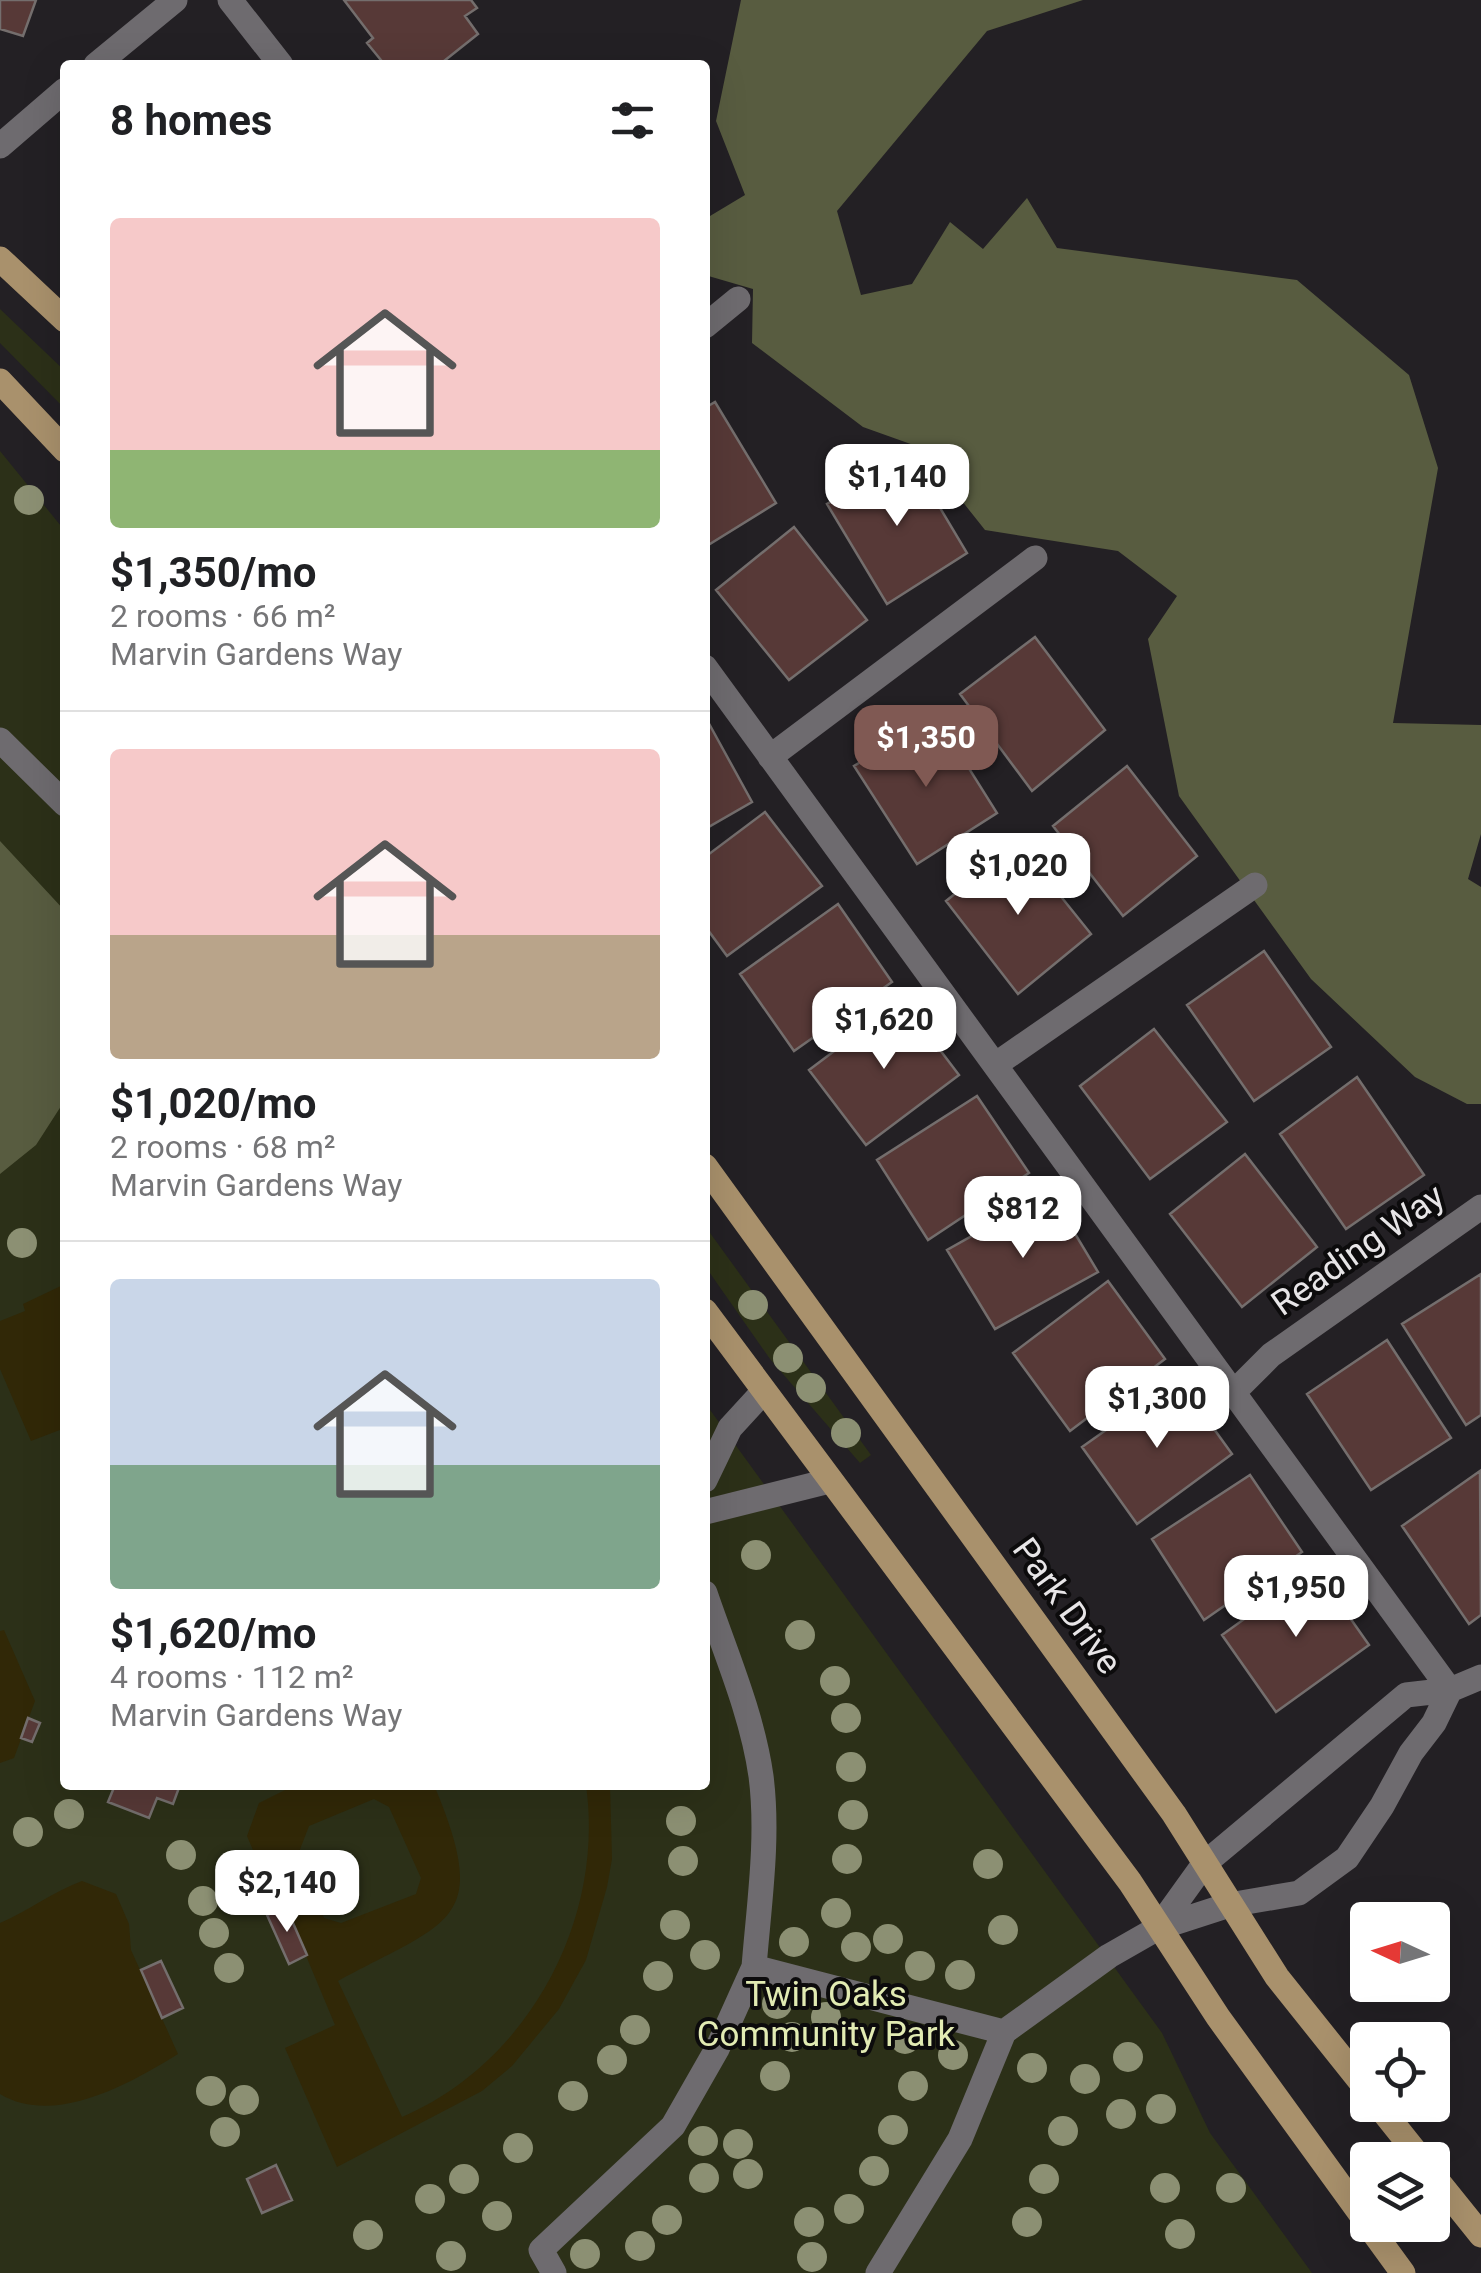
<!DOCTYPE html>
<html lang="en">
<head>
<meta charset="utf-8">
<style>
	body { margin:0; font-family:Roboto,sans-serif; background:#f6f6f6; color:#202124; height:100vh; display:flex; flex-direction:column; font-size:38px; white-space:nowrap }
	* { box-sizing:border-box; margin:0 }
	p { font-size:32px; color:#757577 }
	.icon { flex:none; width:55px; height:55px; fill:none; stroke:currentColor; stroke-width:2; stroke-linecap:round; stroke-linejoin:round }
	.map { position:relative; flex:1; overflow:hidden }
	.side { position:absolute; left:60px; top:60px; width:650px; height:1730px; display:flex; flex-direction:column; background:#fff; border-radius:10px; box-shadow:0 10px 40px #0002 }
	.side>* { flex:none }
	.needle { width:65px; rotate:274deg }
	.tools { position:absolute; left:1350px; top:1902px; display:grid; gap:20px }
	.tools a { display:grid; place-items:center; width:100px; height:100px; border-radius:10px; background:#fff; box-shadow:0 10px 40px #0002; font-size:50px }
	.price { position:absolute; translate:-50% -85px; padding:0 22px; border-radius:20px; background:#fff; color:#222; font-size:32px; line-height:65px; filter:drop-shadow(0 2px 5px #0008) }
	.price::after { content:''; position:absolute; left:50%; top:60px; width:30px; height:22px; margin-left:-15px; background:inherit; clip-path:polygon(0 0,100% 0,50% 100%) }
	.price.selected { background:#805953; color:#fff }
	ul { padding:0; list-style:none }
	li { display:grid; align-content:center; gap:20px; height:530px; padding:0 50px }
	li+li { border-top:2px solid #e0e0e0 }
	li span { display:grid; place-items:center; height:310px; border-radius:10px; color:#555 }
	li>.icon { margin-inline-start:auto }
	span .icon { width:180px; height:180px; fill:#fffc; stroke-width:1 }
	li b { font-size:42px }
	h2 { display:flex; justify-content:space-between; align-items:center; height:120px; padding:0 50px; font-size:42px }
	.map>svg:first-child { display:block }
	.green { fill:#2c3018 }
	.forest { fill:#585c40 }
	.sand { fill:#312807; fill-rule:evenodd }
	.building { fill:#573937; stroke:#746e6d; stroke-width:2.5 }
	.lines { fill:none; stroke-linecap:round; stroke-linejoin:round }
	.minor { stroke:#6e6b6f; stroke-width:25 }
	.major { stroke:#a9916c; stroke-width:25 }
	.tree { fill:#8c9073 }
	.labels { text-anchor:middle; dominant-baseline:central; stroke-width:8; stroke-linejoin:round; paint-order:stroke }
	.street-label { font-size:35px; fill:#e7e5e7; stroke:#0c0b0c }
	.park-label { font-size:35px; fill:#e2ebb3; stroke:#0c0b0c }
</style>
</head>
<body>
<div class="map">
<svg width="1481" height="2273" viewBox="0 0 1481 2273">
	<rect width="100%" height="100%" fill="#232024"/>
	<path class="green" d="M0 309 65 371V409L0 343Z
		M0 451 65 531V1785H705V1403L1162 2033 1210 2133 1312 2273H0Z
		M705 1226 871 1455 860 1463 770 1359 705 1266Z"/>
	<path class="forest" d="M741 0H1083L987 31 837 211 861 295 912 284 950 222 983 249 1027 198 1057 248 1297 280 1409 375 1438 468 1393 723 1481 725V834L1468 879 1481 887V1104H1467L1415 1077 1311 979 1179 796 1148 639 1177 596 1118 551 985 530 919 447 863 427 752 343 753 289 705 275V219L745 195 716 121Z
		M0 841 65 911V1100L36 1145 0 1174Z"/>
	<path class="sand" d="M65 1284V1299L60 1301 65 1313V1428L31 1441 0 1369V1321L25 1311 23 1304Z
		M4 1630 35 1701 14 1758 0 1763V1631Z
		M319 1785H434C492 1923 450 1920 338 1981L402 2117C529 2062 605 1920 586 1785H610L612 1859 607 1887 586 1960 559 2009 512 2066 482 2091 337 2167 285 2048 335 2025 276 1884 261 1869 247 1836 259 1803 289 1788ZM374 1799 389 1807 421 1878 416 1894 341 1923 324 1918 299 1852 309 1826Z
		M82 1881 116 1894 129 1924 131 1950 178 2054C131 2083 55 2127 0 2094V1923C30 1910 52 1892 82 1881Z"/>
	<path class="building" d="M0 0H36L23 36 0 29Z
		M344 0H471L477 8 465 16 478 34 439 65H385L367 43 373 38Z
		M715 402 776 503 705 547V408Z
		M909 456 967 553 887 604 827 504Z
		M794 527 867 620 789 680 716 590Z
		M1035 637 1105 730 1032 791 960 694Z
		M936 716 997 813 917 864 854 766Z
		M707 720 752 802 705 829V721Z
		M1127 766 1197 856 1123 916 1053 826Z
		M765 812 822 886 727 956 705 926V857Z
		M1018 843 1091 934 1018 994 946 901Z
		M838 904 892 982 794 1051 740 974Z
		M1264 951 1331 1047 1254 1101 1187 1005Z
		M902 1000 959 1075 866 1145 809 1070Z
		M1154 1029 1227 1122 1150 1179 1080 1086Z
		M1357 1077 1424 1175 1346 1229 1280 1134Z
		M977 1096 1029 1173 928 1240 877 1160Z
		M1245 1154 1317 1247 1242 1307 1170 1214Z
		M1050 1192 1098 1272 995 1329 947 1250Z
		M1481 1274V1415L1466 1425 1402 1324Z
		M1108 1281 1165 1359 1070 1431 1013 1353Z
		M1387 1340 1451 1438 1371 1490 1307 1394Z
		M1178 1379 1232 1454 1137 1524 1082 1447Z
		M1480 1471 1481 1615 1469 1624 1402 1526Z
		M1250 1475 1302 1552 1204 1620 1152 1539Z
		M1315 1568 1369 1645 1276 1712 1222 1635Z
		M28 1718 40 1723 32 1742 21 1738Z
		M115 1785H180L173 1804 157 1798 149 1818 108 1802Z
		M286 1907 307 1955 289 1964 267 1915Z
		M161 1961 183 2008 162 2018 141 1970Z
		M276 2165 292 2200 262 2213 247 2179Z"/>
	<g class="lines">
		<path class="minor" d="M230 0 281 65
			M96 65 175 0
			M0 146 65 90
			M705 326 738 299
			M705 667 1450 1690
			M0 740 65 804
			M770 757 1035 558
			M995 1065 1255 885
			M1234 1392 1271 1355 1481 1207
			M705 1480 730 1428 763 1392
			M705 1512 829 1481
			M705 1593C725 1652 752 1713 761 1776 769 1838 759 1904 754 1967
			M1450 1690 1434 1723 1411 1753 1382 1806 1347 1858 1299 1893 1229 1905 1158 1928 1204 1864 1406 1695 1450 1690 1481 1677
			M554 2273 541 2250 673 2126 717 2049 754 1967 1004 2032
			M878 2273 960 2139 1004 2032 1109 1956 1158 1928"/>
		<path class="major" d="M0 259 65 320
			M0 381 65 450
			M705 1166 1174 1814 1277 1977 1368 2091
			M705 1311 1130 1882 1218 2017 1368 2224
			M1378 2105 1422 2160
			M1432 2174 1481 2235
			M1368 2225 1403 2273"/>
	</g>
	<g class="tree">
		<circle cx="29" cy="500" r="15"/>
		<circle cx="22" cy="1243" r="15"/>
		<circle cx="753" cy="1305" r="15"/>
		<circle cx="788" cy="1358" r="15"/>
		<circle cx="811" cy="1388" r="15"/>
		<circle cx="846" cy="1433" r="15"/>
		<circle cx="756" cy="1555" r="15"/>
		<circle cx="800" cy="1635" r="15"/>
		<circle cx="835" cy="1681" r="15"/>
		<circle cx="846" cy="1718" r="15"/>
		<circle cx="851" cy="1767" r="15"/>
		<circle cx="69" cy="1814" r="15"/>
		<circle cx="853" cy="1815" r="15"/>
		<circle cx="681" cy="1821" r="15"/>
		<circle cx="28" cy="1832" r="15"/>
		<circle cx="181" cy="1855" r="15"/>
		<circle cx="847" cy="1859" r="15"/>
		<circle cx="683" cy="1861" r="15"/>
		<circle cx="988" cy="1864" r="15"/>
		<circle cx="203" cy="1901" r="15"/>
		<circle cx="836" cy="1913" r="15"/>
		<circle cx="675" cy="1925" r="15"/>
		<circle cx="1003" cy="1930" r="15"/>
		<circle cx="214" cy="1933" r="15"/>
		<circle cx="888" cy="1939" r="15"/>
		<circle cx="794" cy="1942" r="15"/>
		<circle cx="856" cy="1947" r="15"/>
		<circle cx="705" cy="1955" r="15"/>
		<circle cx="920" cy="1966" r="15"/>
		<circle cx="229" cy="1968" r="15"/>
		<circle cx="960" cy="1975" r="15"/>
		<circle cx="658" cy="1976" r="15"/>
		<circle cx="777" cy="2004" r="15"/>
		<circle cx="826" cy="2017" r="15"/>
		<circle cx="635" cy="2030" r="15"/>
		<circle cx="792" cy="2037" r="15"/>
		<circle cx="905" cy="2039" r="15"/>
		<circle cx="953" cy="2055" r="15"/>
		<circle cx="1128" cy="2057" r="15"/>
		<circle cx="612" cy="2060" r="15"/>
		<circle cx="1032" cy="2068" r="15"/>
		<circle cx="775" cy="2076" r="15"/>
		<circle cx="1085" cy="2079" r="15"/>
		<circle cx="913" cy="2086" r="15"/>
		<circle cx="211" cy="2091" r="15"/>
		<circle cx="573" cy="2096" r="15"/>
		<circle cx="244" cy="2100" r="15"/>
		<circle cx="1161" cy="2109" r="15"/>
		<circle cx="1121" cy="2114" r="15"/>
		<circle cx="893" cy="2130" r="15"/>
		<circle cx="1063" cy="2131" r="15"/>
		<circle cx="225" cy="2132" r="15"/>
		<circle cx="703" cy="2141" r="15"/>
		<circle cx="738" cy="2144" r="15"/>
		<circle cx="518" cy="2148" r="15"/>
		<circle cx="874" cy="2171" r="15"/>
		<circle cx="748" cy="2174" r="15"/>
		<circle cx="704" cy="2178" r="15"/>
		<circle cx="464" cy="2179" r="15"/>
		<circle cx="1044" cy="2179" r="15"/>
		<circle cx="1165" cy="2188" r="15"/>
		<circle cx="1231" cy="2188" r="15"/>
		<circle cx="430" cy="2199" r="15"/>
		<circle cx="849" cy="2209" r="15"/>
		<circle cx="497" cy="2216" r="15"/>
		<circle cx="667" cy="2220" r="15"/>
		<circle cx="809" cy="2222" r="15"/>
		<circle cx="1027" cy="2222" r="15"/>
		<circle cx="1180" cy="2234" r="15"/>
		<circle cx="368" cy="2235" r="15"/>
		<circle cx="640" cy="2246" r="15"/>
		<circle cx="585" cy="2254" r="15"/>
		<circle cx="451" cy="2256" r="15"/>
		<circle cx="812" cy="2257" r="15"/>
	</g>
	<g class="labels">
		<g class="street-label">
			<text transform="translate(1358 1250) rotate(-35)">Reading Way</text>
			<text transform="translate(1067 1606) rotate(54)">Park Drive</text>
		</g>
		<g class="park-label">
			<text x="826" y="1994">Twin Oaks<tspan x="826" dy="40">Community Park</tspan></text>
		</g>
	</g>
</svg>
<div class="tools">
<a><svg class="needle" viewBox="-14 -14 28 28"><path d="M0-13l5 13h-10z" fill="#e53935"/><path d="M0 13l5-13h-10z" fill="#757577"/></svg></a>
<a><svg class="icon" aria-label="locate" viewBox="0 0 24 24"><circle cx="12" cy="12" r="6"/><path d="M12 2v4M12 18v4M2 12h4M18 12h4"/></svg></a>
<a><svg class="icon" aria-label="layers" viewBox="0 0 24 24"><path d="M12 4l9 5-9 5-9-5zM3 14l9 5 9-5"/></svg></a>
</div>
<b class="price" style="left:897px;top:529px">$1,140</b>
<b class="price selected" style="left:926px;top:790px">$1,350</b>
<b class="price" style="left:1018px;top:918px">$1,020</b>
<b class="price" style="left:884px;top:1072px">$1,620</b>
<b class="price" style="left:1023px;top:1261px">$812</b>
<b class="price" style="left:1157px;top:1451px">$1,300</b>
<b class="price" style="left:1296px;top:1640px">$1,950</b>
<b class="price" style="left:287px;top:1935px">$2,140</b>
<section class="side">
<h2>8 homes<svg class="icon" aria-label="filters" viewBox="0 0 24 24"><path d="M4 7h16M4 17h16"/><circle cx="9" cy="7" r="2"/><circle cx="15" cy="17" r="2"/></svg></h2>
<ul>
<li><span style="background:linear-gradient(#f6c9c9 75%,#8fb573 0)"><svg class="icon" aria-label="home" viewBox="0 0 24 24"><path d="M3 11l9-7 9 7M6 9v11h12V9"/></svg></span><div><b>$1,350/mo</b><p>2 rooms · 66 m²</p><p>Marvin Gardens Way</p></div></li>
<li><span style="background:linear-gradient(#f6c9c9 60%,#b9a48a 0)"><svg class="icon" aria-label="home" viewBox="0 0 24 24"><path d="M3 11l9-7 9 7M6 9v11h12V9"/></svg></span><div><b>$1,020/mo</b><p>2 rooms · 68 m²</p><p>Marvin Gardens Way</p></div></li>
<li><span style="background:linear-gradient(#c9d6e8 60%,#7fa58c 0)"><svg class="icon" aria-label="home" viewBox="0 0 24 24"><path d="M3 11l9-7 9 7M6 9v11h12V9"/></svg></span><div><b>$1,620/mo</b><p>4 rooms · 112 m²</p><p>Marvin Gardens Way</p></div></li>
</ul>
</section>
</div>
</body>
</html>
